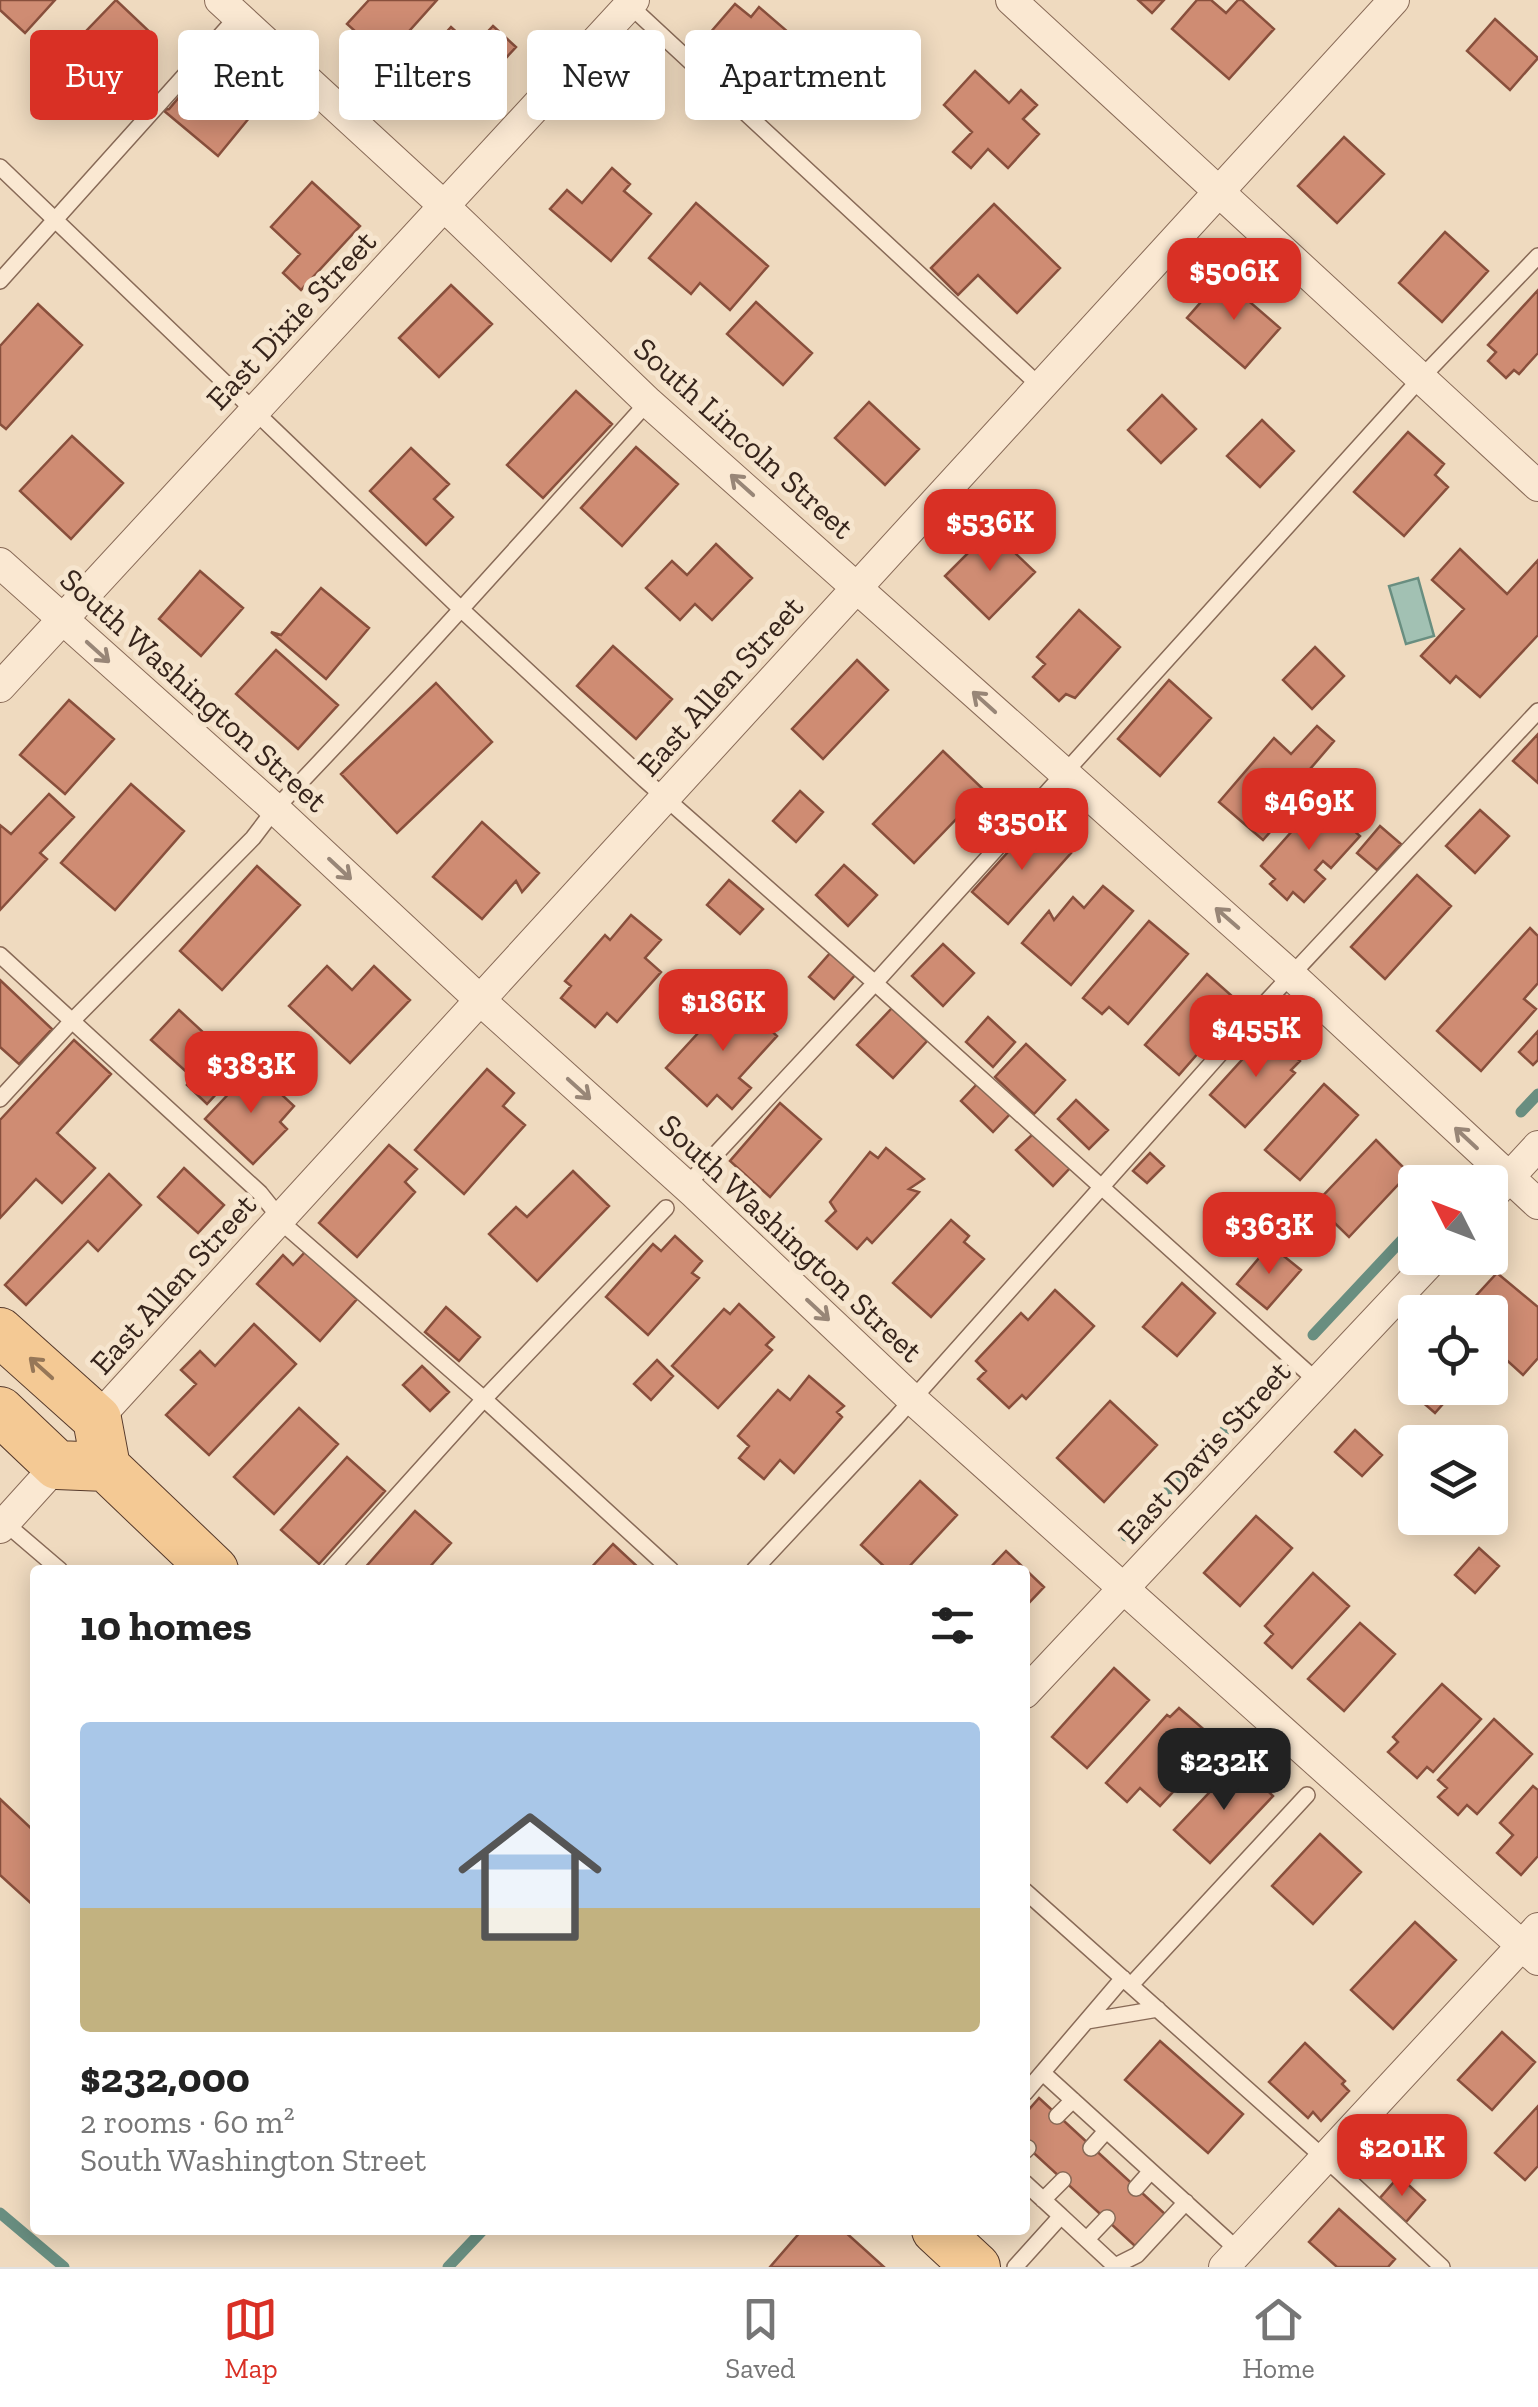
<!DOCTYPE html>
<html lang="en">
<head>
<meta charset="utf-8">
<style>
	body { margin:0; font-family:"Zilla Slab",serif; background:#f2f2f2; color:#222; height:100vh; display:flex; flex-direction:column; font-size:38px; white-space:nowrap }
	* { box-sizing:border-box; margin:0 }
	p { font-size:32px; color:#767676 }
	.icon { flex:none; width:55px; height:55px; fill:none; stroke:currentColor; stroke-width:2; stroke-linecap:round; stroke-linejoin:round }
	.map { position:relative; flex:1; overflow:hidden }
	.drawer { position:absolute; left:30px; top:1565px; width:1000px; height:670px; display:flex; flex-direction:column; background:#fff; border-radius:10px; box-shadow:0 5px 25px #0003 }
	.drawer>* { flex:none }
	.hud { position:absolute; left:30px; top:30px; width:1000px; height:90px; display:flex; gap:20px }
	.needle { width:65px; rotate:312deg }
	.fabs { position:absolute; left:1398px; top:1165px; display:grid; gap:20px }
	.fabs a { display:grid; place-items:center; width:110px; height:110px; border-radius:10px; background:#fff; box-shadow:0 5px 25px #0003; font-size:50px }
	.price { position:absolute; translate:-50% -85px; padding:0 22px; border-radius:20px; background:#d93025; color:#fff; font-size:32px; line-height:65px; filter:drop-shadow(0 2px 5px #0008) }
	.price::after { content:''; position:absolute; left:50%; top:60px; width:30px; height:22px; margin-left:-15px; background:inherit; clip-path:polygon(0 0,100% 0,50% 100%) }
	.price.active { background:#222; color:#fff }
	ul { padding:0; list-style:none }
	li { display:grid; align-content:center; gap:20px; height:530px; padding:0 50px }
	li span { display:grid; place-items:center; height:310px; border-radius:10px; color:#555 }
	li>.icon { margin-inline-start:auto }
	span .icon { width:180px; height:180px; fill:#fffc; stroke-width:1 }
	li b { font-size:42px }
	h2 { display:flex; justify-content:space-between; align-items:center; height:120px; padding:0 50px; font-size:42px }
	.tag { padding:0 35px; border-radius:10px; background:#fff; box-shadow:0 5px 25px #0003; font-size:35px; line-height:90px }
	.tag.active { background:#d93025; color:#fff }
	.menu { display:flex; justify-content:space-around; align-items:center; height:140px; border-top:2px solid #e0e0e0; background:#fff; font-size:28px; color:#767676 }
	.menu a { display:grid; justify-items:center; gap:5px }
	.menu .active { color:#d93025 }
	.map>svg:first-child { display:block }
	.water { fill:#a2c1b3; stroke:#698e80; stroke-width:2.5 }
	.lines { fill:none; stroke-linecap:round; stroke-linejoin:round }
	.stream { stroke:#698e80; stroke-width:11 }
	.building { fill:#cf8c73; stroke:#884f3c; stroke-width:2.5 }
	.service-casing { stroke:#886a57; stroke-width:18 }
	.minor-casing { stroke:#886a57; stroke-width:32 }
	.primary-casing { stroke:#55392b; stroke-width:50 }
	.service { stroke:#fae8d2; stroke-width:15 }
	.minor { stroke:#fae8d2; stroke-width:30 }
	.primary { stroke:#f4c994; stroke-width:48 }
	.oneway { stroke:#988677 }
	.oneway2 { stroke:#967758 }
	.labels { text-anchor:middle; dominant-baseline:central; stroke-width:10; stroke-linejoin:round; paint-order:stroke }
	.street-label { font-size:32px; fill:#37251c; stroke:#f6e5ce }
</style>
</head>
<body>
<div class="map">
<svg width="1538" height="2267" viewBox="0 0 1538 2267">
	<rect width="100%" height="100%" fill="#efdabf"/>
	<path class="water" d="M1418 578 1434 636 1406 644 1389 586Z"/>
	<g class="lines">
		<path class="stream" d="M1521 1112 1538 1094
			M1313 1335 1415 1226
			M1126 1536 1271 1381
			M0 2213 64 2267
			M448 2267 483 2230"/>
	</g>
	<path class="building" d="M0 0H55L25 33 0 10Z
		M116 0 154 36 102 91 64 54Z
		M369 0H437L385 58 347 24Z
		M1138 0H1164L1152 13Z
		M1197 0H1211L1226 13 1238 0H1242L1274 29 1229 79 1172 29Z
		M735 4 751 17 759 7 788 32 774 47 795 65 775 87 752 68 732 92 690 56Z
		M1495 19 1538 58 1510 90 1467 51Z
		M493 26 516 47 462 106 417 65 451 27 473 47Z
		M203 69 254 112 218 156 163 110 169 109Z
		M975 71 1009 103 1021 90 1037 105 1023 119 1039 134 1008 168 988 149 971 168 953 152 972 132 944 105Z
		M1344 137 1384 174 1337 223 1298 186Z
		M612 168 630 184 624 191 651 214 611 261 550 209 567 190 582 203Z
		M312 182 360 226 301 290 283 273 300 254 271 227Z
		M696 203 768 266 730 310 700 283 691 294 649 258Z
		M994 204 1060 268 1017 313 978 275 958 295 931 268Z
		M1445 232 1488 271 1442 322 1399 283Z
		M1222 278 1280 328 1245 368 1187 318Z
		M451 285 492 324 439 377 399 338Z
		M1538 290V353L1519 374 1514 370 1506 378 1488 361 1496 352 1488 345Z
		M756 302 812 353 783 385 727 334Z
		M38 304 82 345 6 429 0 424V346Z
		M576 391 612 424 543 498 507 465Z
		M1162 395 1196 429 1161 463 1128 430Z
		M869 402 919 449 885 485 835 438Z
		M1262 420 1294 451 1260 487 1227 456Z
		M1408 432 1444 464 1435 475 1448 487 1404 536 1354 492Z
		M72 436 123 483 71 539 20 491Z
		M636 447 678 484 622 546 581 508Z
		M411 448 449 484 434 499 453 517 426 545 370 491Z
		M991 530 1035 572 989 619 945 576Z
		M716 544 752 578 712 620 695 604 680 620 646 588 672 561 687 575Z
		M1460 549 1507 594 1538 560V635L1480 697 1456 676 1450 683 1421 656 1464 609 1432 580Z
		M200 571 243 608 201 656 159 619Z
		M321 588 369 628 326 679 271 632 281 635Z
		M1079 610 1120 647 1075 698 1066 694 1059 701 1033 677 1045 664 1037 657Z
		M613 646 672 699 636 739 577 686Z
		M1315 647 1344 676 1312 709 1283 680Z
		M276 650 338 705 298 749 236 694Z
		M857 660 888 690 823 759 792 729Z
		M1169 680 1211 718 1160 776 1118 739Z
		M436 683 492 742 397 833 341 774Z
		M69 700 114 739 65 794 20 755Z
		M1317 726 1334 741 1311 768 1320 776 1263 840 1219 802 1274 738 1291 754Z
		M1538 734V783L1513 761Z
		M943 751 984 790 914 863 873 824Z
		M131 784 184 831 115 910 61 863Z
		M800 791 823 812 796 842 773 821Z
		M49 794 74 817 40 853 47 859 0 910V825L11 834Z
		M1317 803 1337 823 1341 819 1360 836 1331 868 1323 861 1315 870 1325 879 1304 902 1293 892 1287 900 1270 884 1275 879 1261 866Z
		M1480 810 1509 836 1475 873 1446 846Z
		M1036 821 1071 853 1008 924 972 892Z
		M482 822 539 873 522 892 516 881 482 919 433 877Z
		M1380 826 1401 844 1377 870 1357 853Z
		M844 865 877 895 848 926 816 895Z
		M257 866 300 905 222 990 180 951Z
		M1417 875 1451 906 1385 979 1351 947Z
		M729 880 763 909 740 934 707 905Z
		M1103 886 1133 911 1071 985 1022 943 1049 911 1054 920 1073 897 1084 908Z
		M631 915 661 940 645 958 661 972 617 1022 607 1013 595 1027 561 998 571 986 565 981 605 935 610 940Z
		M1149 921 1188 954 1128 1024 1109 1007 1102 1014 1083 998Z
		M1530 928 1538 936V983L1524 999 1536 1009 1481 1071 1437 1031Z
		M943 944 974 973 943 1006 912 976Z
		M831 952 856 974 834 999 809 977Z
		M327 966 352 990 374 966 410 1000 350 1063 289 1006Z
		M1207 974 1241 1004 1179 1075 1145 1045Z
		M0 980 52 1029 19 1064 0 1047Z
		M733 995 777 1036 739 1078 751 1088 732 1109 717 1095 707 1106 666 1068Z
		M892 1008 927 1041 893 1078 857 1045Z
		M179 1010 218 1046 191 1076 151 1040Z
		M988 1017 1015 1042 993 1067 966 1042Z
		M1538 1031V1060L1533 1065 1519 1052Z
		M1273 1035 1300 1061 1291 1070 1295 1073 1245 1127 1210 1095 1260 1040 1264 1044Z
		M74 1040 111 1074 57 1133 95 1168 62 1203 36 1179 0 1218V1120Z
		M1026 1044 1065 1080 1034 1114 995 1077Z
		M220 1047 242 1066 207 1104 187 1085Z
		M253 1068 294 1106 280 1122 287 1129 253 1164 205 1119Z
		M487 1069 514 1093 503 1106 525 1125 464 1194 415 1150Z
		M978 1083 1010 1114 993 1132 961 1101Z
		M1324 1084 1358 1115 1300 1180 1265 1150Z
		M1076 1100 1108 1130 1089 1149 1058 1119Z
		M780 1103 821 1139 770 1197 730 1161Z
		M1034 1133 1070 1168 1053 1186 1016 1150Z
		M1376 1140 1409 1173 1349 1237 1315 1204Z
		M389 1145 417 1169 405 1182 415 1192 357 1257 319 1223Z
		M886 1148 924 1179 909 1189 919 1192 872 1243 867 1238 857 1249 826 1221 836 1211 830 1202 870 1152 878 1158Z
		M1150 1153 1164 1166 1147 1183 1133 1171Z
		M184 1168 224 1205 198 1233 158 1197Z
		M573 1171 609 1206 537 1281 489 1234 516 1207 527 1217Z
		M109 1174 141 1205 98 1251 88 1241 26 1305 5 1285Z
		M951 1220 969 1236 964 1242 984 1259 931 1317 893 1283Z
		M675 1236 702 1261 692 1273 699 1278 648 1335 606 1297 653 1244 661 1251Z
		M1270 1245 1301 1270 1267 1309 1237 1284Z
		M305 1252 357 1299 320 1341 257 1284 283 1255 293 1265Z
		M1497 1273 1538 1307V1358L1523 1375 1490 1345V1312H1461Z
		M1182 1283 1215 1313 1177 1356 1143 1327Z
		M1055 1290 1094 1326 1026 1399 1022 1395 1009 1408 978 1379 986 1371 976 1361 1021 1313 1028 1320Z
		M739 1304 774 1337 766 1345 772 1350 718 1408 672 1366 724 1309 730 1314Z
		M446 1307 480 1337 459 1361 425 1332Z
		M254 1324 296 1364 209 1455 166 1415 196 1384 181 1370 200 1351 215 1366Z
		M657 1360 673 1376 651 1400 634 1384Z
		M422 1366 449 1392 430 1411 403 1385Z
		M1415 1373V1388H1457L1435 1413 1404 1386Z
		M809 1376 844 1406 837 1412 842 1417 794 1473 780 1460 764 1479 739 1458 749 1446 738 1436 778 1390 790 1400Z
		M1110 1401 1157 1445 1104 1502 1057 1458Z
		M299 1408 338 1444 274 1514 234 1477Z
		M1355 1430 1382 1455 1362 1476 1335 1452Z
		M347 1457 385 1491 319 1564 281 1530Z
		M920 1481 957 1515 906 1570H888L861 1545Z
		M415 1511 451 1543 427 1570H363Z
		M1256 1516 1292 1548 1240 1606 1204 1573Z
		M613 1544 641 1570H589Z
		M1479 1548 1499 1566 1475 1593 1455 1575Z
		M1006 1551 1044 1587 1025 1607V1570H988Z
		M1313 1573 1349 1606 1292 1668 1265 1643 1273 1634 1265 1626Z
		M1360 1623 1395 1654 1344 1711 1308 1679Z
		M1114 1668 1149 1700 1087 1768 1052 1737Z
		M1442 1684 1481 1719 1433 1772 1427 1767 1417 1778 1388 1752 1398 1742 1393 1737Z
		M1179 1708 1215 1739 1205 1750 1209 1753 1160 1806 1140 1788 1127 1802 1106 1783 1167 1715 1170 1717Z
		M1494 1719 1532 1754 1477 1814 1467 1805 1458 1815 1438 1797 1447 1788 1438 1780Z
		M1238 1762 1273 1796 1210 1863 1174 1830Z
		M1533 1786 1538 1790V1856L1521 1875 1497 1853 1513 1835 1500 1823Z
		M0 1799 35 1832V1907L0 1875Z
		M1320 1834 1361 1872 1313 1924 1272 1886Z
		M1415 1922 1456 1960 1393 2029 1351 1990Z
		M1502 2032 1535 2062 1492 2110 1458 2080Z
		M1160 2041 1243 2114 1208 2153 1125 2080Z
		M1305 2043 1345 2081 1342 2084 1349 2091 1321 2121 1313 2112 1308 2118 1269 2082Z
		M1039 2098 1165 2214 1135 2246 1025 2145V2114Z
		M1538 2106V2166L1525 2180 1495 2153Z
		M1399 2176 1425 2200 1406 2222 1380 2198Z
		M1339 2209 1395 2259 1388 2267H1337L1309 2242Z
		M802 2230H843L884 2267H770Z"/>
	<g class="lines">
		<g class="service-casing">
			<path id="service" d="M626 2 1041 387
				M0 167 463 611 645 780 875 983 686 1186
				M0 281 238 16
				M0 955 260 1193 288 1228 484 1399 671 1570
				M0 1099 72 1021 253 838 275 809C403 676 525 538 648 402
				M1318 1382 875 983 1421 378 1538 256
				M5 1523 60 1570
				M330 1570 484 1399 666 1208
				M754 1570 895 1419 1268 1000 1538 711
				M1025 1891 1341 2173 1442 2267
				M1131 1985 1307 1795
				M1087 2021 1158 2009
				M1043 2073 1239 2251
				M1025 2093 1123 1978
				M1057 2116 1073 2100
				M1091 2148 1106 2131
				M1025 2151 1028 2148
				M1136 2188 1151 2171
				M1043 2200 1063 2180
				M1061 2216 1115 2266 1137 2255 1186 2202
				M1087 2239 1107 2218
				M1015 2267 1061 2216 1025 2183"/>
		</g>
		<g class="minor-casing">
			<path id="minor" d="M220 0 444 206 648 402 1291 975 1538 1204
				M1011 0 1538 486
				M0 563 275 809 480 1000 693 1192 911 1398 1538 1960
				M0 687 634 0
				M1490 1198 1538 1146
				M97 1419 1394 0
				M0 1528 57 1465
				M1025 1693 1434 1258
				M1224 2267 1538 1928"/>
		</g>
		<g class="primary-casing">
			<path id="primary" d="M0 1332 97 1419 106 1467 214 1570
				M0 1411 57 1465 106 1467
				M936 2230 976 2267"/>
		</g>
		<use href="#service" class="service"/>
		<use href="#minor" class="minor"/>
		<use href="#primary" class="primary"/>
	</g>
	<defs><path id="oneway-shaft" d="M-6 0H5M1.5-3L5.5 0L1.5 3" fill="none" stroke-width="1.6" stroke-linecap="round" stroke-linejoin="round" transform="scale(2.5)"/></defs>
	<g class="oneway">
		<use href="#oneway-shaft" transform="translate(742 485) rotate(-138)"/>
		<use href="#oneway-shaft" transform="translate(98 652) rotate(42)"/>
		<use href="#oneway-shaft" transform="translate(984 702) rotate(-138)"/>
		<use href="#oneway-shaft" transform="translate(340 869) rotate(43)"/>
		<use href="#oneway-shaft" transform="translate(1227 918) rotate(-139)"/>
		<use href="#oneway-shaft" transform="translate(579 1089) rotate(42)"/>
		<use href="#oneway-shaft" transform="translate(1466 1138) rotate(-137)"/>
		<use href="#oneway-shaft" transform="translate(818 1310) rotate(43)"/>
	</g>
	<use class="oneway2" href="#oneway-shaft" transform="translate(41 1368) rotate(-138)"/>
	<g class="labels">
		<g class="street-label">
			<text transform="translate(291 320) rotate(-47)">East Dixie Street</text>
			<text transform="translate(744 438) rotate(42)">South Lincoln Street</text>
			<text transform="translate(720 686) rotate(-48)">East Allen Street</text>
			<text transform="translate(194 690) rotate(42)">South Washington Street</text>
			<text transform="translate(791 1238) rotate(43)">South Washington Street</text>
			<text transform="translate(173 1284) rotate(-48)">East Allen Street</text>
			<text transform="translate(1204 1452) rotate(-47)">East Davis Street</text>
		</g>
	</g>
</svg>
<div class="fabs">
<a><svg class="needle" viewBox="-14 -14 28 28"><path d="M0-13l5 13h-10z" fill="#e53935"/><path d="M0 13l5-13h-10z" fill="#767676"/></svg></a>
<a><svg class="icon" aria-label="locate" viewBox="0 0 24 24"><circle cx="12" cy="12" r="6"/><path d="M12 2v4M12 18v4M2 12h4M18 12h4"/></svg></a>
<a><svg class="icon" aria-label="layers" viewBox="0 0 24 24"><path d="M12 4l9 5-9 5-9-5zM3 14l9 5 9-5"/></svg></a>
</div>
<b class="price" style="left:1234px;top:323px">$506K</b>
<b class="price" style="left:990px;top:574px">$536K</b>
<b class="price" style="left:1309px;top:853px">$469K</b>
<b class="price" style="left:1022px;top:873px">$350K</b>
<b class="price" style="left:723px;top:1054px">$186K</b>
<b class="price" style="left:1256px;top:1080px">$455K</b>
<b class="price" style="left:251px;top:1116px">$383K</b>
<b class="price" style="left:1269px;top:1277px">$363K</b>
<b class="price active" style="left:1224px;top:1813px">$232K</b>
<b class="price" style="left:1402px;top:2199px">$201K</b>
<div class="hud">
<a class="tag active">Buy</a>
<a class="tag">Rent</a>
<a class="tag">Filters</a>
<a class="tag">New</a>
<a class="tag">Apartment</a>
</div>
<section class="drawer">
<h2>10 homes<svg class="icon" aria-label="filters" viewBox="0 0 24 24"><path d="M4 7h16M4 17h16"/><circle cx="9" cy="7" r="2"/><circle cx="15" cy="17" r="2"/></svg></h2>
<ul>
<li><span style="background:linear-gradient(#a9c7e8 60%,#c2b280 0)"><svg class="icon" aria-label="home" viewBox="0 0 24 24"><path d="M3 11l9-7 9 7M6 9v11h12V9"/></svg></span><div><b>$232,000</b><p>2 rooms · 60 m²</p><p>South Washington Street</p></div></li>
</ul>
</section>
</div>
<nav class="menu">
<a class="active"><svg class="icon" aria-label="map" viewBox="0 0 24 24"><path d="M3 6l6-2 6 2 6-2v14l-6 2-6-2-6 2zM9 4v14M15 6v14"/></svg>Map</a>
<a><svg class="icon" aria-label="saved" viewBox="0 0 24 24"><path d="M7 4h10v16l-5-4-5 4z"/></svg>Saved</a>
<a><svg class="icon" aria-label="home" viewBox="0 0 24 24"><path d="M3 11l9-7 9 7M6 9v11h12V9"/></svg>Home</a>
</nav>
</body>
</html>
